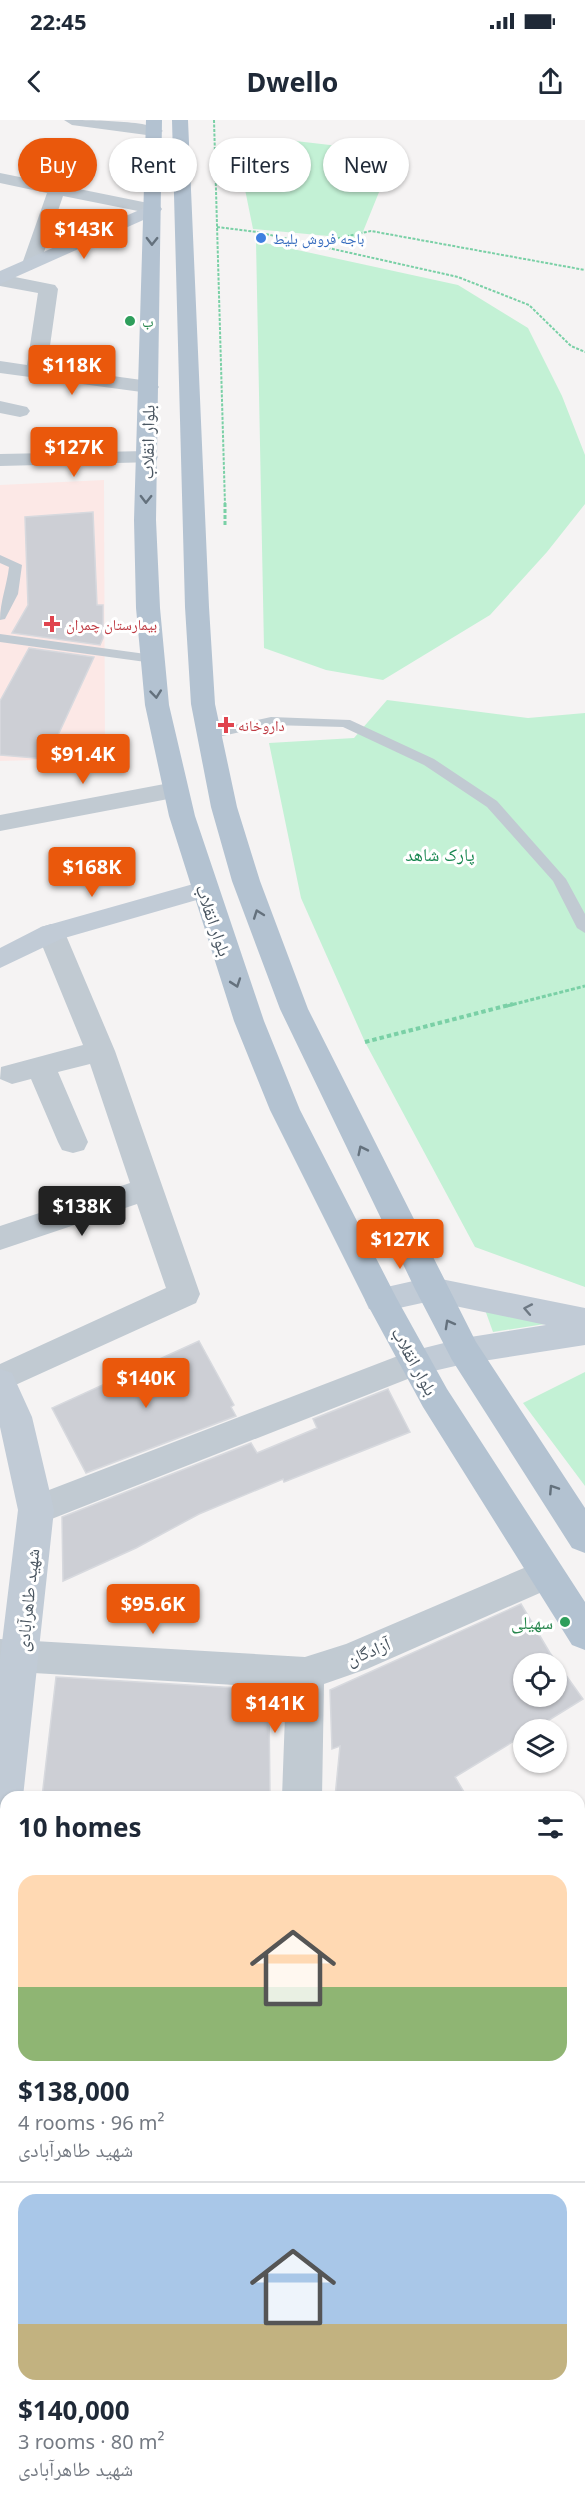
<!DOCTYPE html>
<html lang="en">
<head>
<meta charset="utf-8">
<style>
	body { margin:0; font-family:"Noto Sans","Noto Naskh Arabic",sans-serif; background:#f6f6f7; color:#1f2937; height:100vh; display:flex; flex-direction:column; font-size:22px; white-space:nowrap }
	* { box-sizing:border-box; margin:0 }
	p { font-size:20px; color:#747a83 }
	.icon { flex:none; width:33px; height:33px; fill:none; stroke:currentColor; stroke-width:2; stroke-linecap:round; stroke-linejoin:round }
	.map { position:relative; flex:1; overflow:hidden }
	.side { position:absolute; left:0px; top:1671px; width:585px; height:722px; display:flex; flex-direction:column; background:#fff; border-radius:18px 18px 0 0; box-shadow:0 2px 4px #0004 }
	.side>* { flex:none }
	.top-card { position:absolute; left:18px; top:18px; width:549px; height:54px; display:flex; gap:12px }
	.fabs { position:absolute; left:513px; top:1533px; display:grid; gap:12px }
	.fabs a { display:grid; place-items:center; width:54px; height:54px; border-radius:50%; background:#fff; box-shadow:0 2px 4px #0004; font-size:30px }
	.price { position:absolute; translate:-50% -51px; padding:0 14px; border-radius:6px; background:#ea580c; color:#fff; font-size:20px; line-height:39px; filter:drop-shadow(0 2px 3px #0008) }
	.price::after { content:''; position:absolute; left:50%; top:36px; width:18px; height:14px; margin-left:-9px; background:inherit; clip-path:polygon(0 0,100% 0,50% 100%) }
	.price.on { background:#222; color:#fff }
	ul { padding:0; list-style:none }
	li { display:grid; align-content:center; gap:12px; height:318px; padding:0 18px }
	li+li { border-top:2px solid #e0e1e3 }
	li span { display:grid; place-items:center; height:186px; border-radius:18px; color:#555 }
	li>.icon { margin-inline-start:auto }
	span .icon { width:108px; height:108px; fill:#fffc; stroke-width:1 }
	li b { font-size:26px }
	h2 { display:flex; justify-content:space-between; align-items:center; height:72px; padding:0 18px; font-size:26px }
	.chip { padding:0 21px; border-radius:27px; background:#fff; box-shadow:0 2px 4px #0004; font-size:21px; line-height:54px }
	.chip.on { background:#ea580c; color:#fff }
	.status { display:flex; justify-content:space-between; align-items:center; height:42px; padding:0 30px; background:#fff; direction:ltr }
	.status svg { height:16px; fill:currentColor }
	header { display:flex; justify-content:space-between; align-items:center; height:78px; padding:0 18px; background:#fff; font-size:27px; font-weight:700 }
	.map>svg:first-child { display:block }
	.medical { fill:#fce8e6 }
	.green { fill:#c3f1d5 }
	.building { fill:#cdcfd5; stroke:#d7d9de; stroke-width:1.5; fill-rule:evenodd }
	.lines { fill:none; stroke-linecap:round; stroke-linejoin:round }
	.path-far2 { stroke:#7ad0a6; stroke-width:2; stroke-dasharray:3 1.5; stroke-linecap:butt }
	.path-far1 { stroke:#7ad0a6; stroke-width:3; stroke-dasharray:4 2; stroke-linecap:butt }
	.path { stroke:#7ad0a6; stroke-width:4; stroke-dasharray:4.5 3; stroke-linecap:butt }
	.lane { fill:#c1cad2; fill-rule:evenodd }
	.street { fill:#c1cad2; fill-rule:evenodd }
	.secondary { fill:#c1cbd6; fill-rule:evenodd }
	.primary { fill:#b3c2d1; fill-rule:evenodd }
	.oneway { stroke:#64717d }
	.oneway2 { stroke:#6e7984 }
	.shop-dot { fill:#3f7fe0; stroke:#fff; stroke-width:2 }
	.leisure-dot { fill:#2e9e5b; stroke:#fff; stroke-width:2 }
	.health-dot { fill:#e0444e; stroke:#fff; stroke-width:2 }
	.labels { text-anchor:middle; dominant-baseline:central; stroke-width:6; stroke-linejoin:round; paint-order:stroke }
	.far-shop-label { font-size:15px; fill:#366cbe; stroke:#fff; text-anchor:start }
	.far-leisure-label { font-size:15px; fill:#27864d; stroke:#fff; text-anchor:start }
	.far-health-label { font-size:15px; fill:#be3a42; stroke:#fff; text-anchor:start }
	.street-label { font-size:18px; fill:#4a5661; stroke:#fff }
	.park-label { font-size:18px; fill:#17864f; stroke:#fff }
	.leisure-label { font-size:18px; fill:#27864d; stroke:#fff; text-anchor:end }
</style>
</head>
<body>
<div class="status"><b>22:45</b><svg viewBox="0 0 49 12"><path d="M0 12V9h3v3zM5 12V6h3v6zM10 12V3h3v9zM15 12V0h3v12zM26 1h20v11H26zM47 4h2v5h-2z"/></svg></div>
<header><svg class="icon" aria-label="back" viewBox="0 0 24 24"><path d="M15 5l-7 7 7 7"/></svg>Dwello<svg class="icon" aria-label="share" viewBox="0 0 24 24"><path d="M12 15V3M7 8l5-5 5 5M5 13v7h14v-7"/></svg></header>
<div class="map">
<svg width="585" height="2392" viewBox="0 0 585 2392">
	<rect width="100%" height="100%" fill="#f5f3f3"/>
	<path class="medical" d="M104 360 105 638 0 641V365Z"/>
	<path class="green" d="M235 20H287L373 30 390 45 360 119 253 109Z
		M256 121 458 165 528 208 562 276 585 335V384L547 432 490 495 383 560 326 550 264 528Z
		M387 580 528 598 585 593V1167L475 1127 365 922 301 778 269 623 354 618Z
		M484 1187 564 1201 493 1212Z
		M585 1252V1366L523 1283Z"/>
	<path class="building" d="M93 392 97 485H103V518L100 525 12 513 28 485 25 397Z
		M29 528 94 537 47 639 0 635V581Z
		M199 1221 234 1285 231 1287 236 1296 86 1353 52 1288Z
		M388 1269 410 1312 284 1362 283 1359 199 1394 136 1428 63 1461 62 1397 251 1323 257 1333 317 1308 313 1299Z
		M521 1484 550 1533 583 1579 533 1610H524V1615L455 1657 467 1677H335L340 1626 332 1629 330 1570ZM524 1544H556V1576H524Z
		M56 1557 257 1569 269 1586 270 1677H42Z"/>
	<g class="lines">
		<path class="path-far2" d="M214 0 225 385
			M217 107 257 112 458 157 529 185 571 226 585 232
			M311 124 371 111 585 150"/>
		<path class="path-far1" d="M225 383V405
			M507 886 585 866"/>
		<path class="path" d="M365 922 513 884"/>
		<path class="lane" d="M0 435 22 445 18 474 5 499 0 500C0 482 7 465 9 447L0 443Z
			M0 514 153 535 160 539 153 543 0 522Z
			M271 597 350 600 434 639 497 681 566 759 585 794V813L577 808 553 761 487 687 424 645 343 607 271 605 209 619 202 615 204 612Z"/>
		<path class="street" d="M64 0C82 0 152 0 163 11L154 16 72 5Z
			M0 53 153 84 162 89 153 94 63 76 40 144 31 150 22 144 47 73 0 63Z
			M0 154 55 165 58 169 47 247 149 261 156 263 159 267 156 271 149 273 0 253V241L27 245 38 173 0 166Z
			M0 281 27 287 30 291 27 295 20 297 0 293Z
			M147 331 155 332 158 337 155 342 0 346V334Z
			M175 662 184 664 188 670 184 676 0 711V695Z
			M51 804 61 807 65 813 115 931 200 1174 196 1183 0 1272V1244L166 1168 137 1084 0 1130V1106L130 1063 90 944 58 952 88 1022 84 1030 73 1033 62 1030 58 1022 31 959 12 964 0 959 1 947 83 925 37 813 41 807Z
			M416 1229 428 1233 433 1242 428 1251 49 1400 36 1404 23 1400 18 1390 23 1380Z
			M545 1439 558 1443 563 1454 558 1465 367 1549 324 1564 322 1677H282L286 1568 0 1551V1519L305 1537 346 1524Z
			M0 1823H6V1863H0Z
			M579 2231 585 2234V2290L579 2287Z
			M270 2386H318L319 2392H269Z"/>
		<path class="secondary" d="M153 84 159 85 162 89 159 93 0 164V151Z
			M204 761 214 763 218 769 214 775 61 819 0 848V828L41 807Z
			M431 1157 585 1188V1225L464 1244 416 1255 404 1251 399 1242 404 1233 464 1218 546 1205 431 1181 381 1192 369 1189 365 1180 369 1171Z
			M0 1249 12 1253 32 1297 54 1390 23 1677H6V1718L0 1720V1539L18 1390 0 1307Z"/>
		<path class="primary" d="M146 0H162L156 400 160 488 169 585 195 696 264 901 300 990 397 1179 447 1269 585 1482V1530L572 1525 423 1287 365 1180 270 990 234 901 169 696 145 585 136 488 134 400Z
			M172 0H188L209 487 215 584 237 687 260 761 308 889 476 1222 585 1388V1433L572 1428 452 1240 415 1169 280 889 232 761 211 687 191 584 185 487Z"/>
	</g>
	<defs><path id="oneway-chevron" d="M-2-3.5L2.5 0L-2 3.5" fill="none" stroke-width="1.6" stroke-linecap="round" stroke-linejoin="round" transform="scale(1.5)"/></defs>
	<g class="oneway">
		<use href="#oneway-chevron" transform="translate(152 121) rotate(91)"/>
		<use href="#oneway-chevron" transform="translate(146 379) rotate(91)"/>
		<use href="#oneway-chevron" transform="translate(156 574) rotate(84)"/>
		<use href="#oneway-chevron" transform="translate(258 794) rotate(-110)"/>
		<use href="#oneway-chevron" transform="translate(236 863) rotate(71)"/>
		<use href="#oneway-chevron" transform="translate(362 1030) rotate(-116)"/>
		<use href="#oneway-chevron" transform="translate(449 1204) rotate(-119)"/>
		<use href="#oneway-chevron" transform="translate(553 1369) rotate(-123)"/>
	</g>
	<use class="oneway2" href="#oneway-chevron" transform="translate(528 1189) rotate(-169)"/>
	<circle class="shop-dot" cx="261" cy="118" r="6"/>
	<g class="leisure-dot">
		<circle cx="130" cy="201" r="6"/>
		<circle cx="565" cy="1502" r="6"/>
	</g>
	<g class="health-dot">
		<path d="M49 495h6v6h6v6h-6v6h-6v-6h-6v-6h6z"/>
		<path d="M223 596h6v6h6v6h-6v6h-6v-6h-6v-6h6z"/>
	</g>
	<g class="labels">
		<g class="far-shop-label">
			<text x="273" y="118">باجه فروش بلیط</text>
		</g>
		<g class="far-leisure-label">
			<text x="142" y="201">ب</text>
		</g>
		<g class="far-health-label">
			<text x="66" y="504">بیمارستان چمران</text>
			<text x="238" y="605">داروخانه</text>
		</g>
		<g class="street-label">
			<text transform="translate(147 322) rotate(-89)">بلوار انقلاب</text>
			<text transform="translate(214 800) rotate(71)">بلوار انقلاب</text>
			<text transform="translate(415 1241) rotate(61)">بلوار انقلاب</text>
			<text transform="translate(27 1480) rotate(-84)">شهید طاهرآبادی</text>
			<text transform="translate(368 1531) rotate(-22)">آزادگان</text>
		</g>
		<g class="park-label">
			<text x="440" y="734">پارک شاهد</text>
		</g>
		<g class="leisure-label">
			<text x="553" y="1502">سهیلی</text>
		</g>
	</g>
</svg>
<div class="fabs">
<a><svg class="icon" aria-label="locate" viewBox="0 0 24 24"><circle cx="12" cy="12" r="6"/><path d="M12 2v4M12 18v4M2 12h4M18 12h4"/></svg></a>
<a><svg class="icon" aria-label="layers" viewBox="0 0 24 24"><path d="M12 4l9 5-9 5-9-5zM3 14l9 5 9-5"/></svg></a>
</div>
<b class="price" style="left:84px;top:140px">$143K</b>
<b class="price" style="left:72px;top:276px">$118K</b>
<b class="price" style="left:74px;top:358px">$127K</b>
<b class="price" style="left:83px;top:665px">$91.4K</b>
<b class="price" style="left:92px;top:778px">$168K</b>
<b class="price on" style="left:82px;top:1117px">$138K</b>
<b class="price" style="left:400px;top:1150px">$127K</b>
<b class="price" style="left:146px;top:1289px">$140K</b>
<b class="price" style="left:153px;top:1515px">$95.6K</b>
<b class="price" style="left:275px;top:1614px">$141K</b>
<div class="top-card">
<a class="chip on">Buy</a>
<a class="chip">Rent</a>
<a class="chip">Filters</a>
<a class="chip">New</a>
</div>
<section class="side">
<h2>10 homes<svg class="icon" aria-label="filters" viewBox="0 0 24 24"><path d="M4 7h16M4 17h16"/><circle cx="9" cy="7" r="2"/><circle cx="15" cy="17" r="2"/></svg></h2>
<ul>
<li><span style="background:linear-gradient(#ffd9b3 60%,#8fb573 0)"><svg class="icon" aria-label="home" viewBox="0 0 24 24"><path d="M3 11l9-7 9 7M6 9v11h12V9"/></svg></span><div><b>$138,000</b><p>4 rooms · 96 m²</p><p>شهید طاهرآبادی</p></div></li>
<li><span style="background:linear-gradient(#a9c7e8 70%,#c2b280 0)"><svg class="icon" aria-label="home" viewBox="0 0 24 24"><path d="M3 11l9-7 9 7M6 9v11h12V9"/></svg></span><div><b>$140,000</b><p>3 rooms · 80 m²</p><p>شهید طاهرآبادی</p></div></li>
</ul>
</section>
</div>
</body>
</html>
